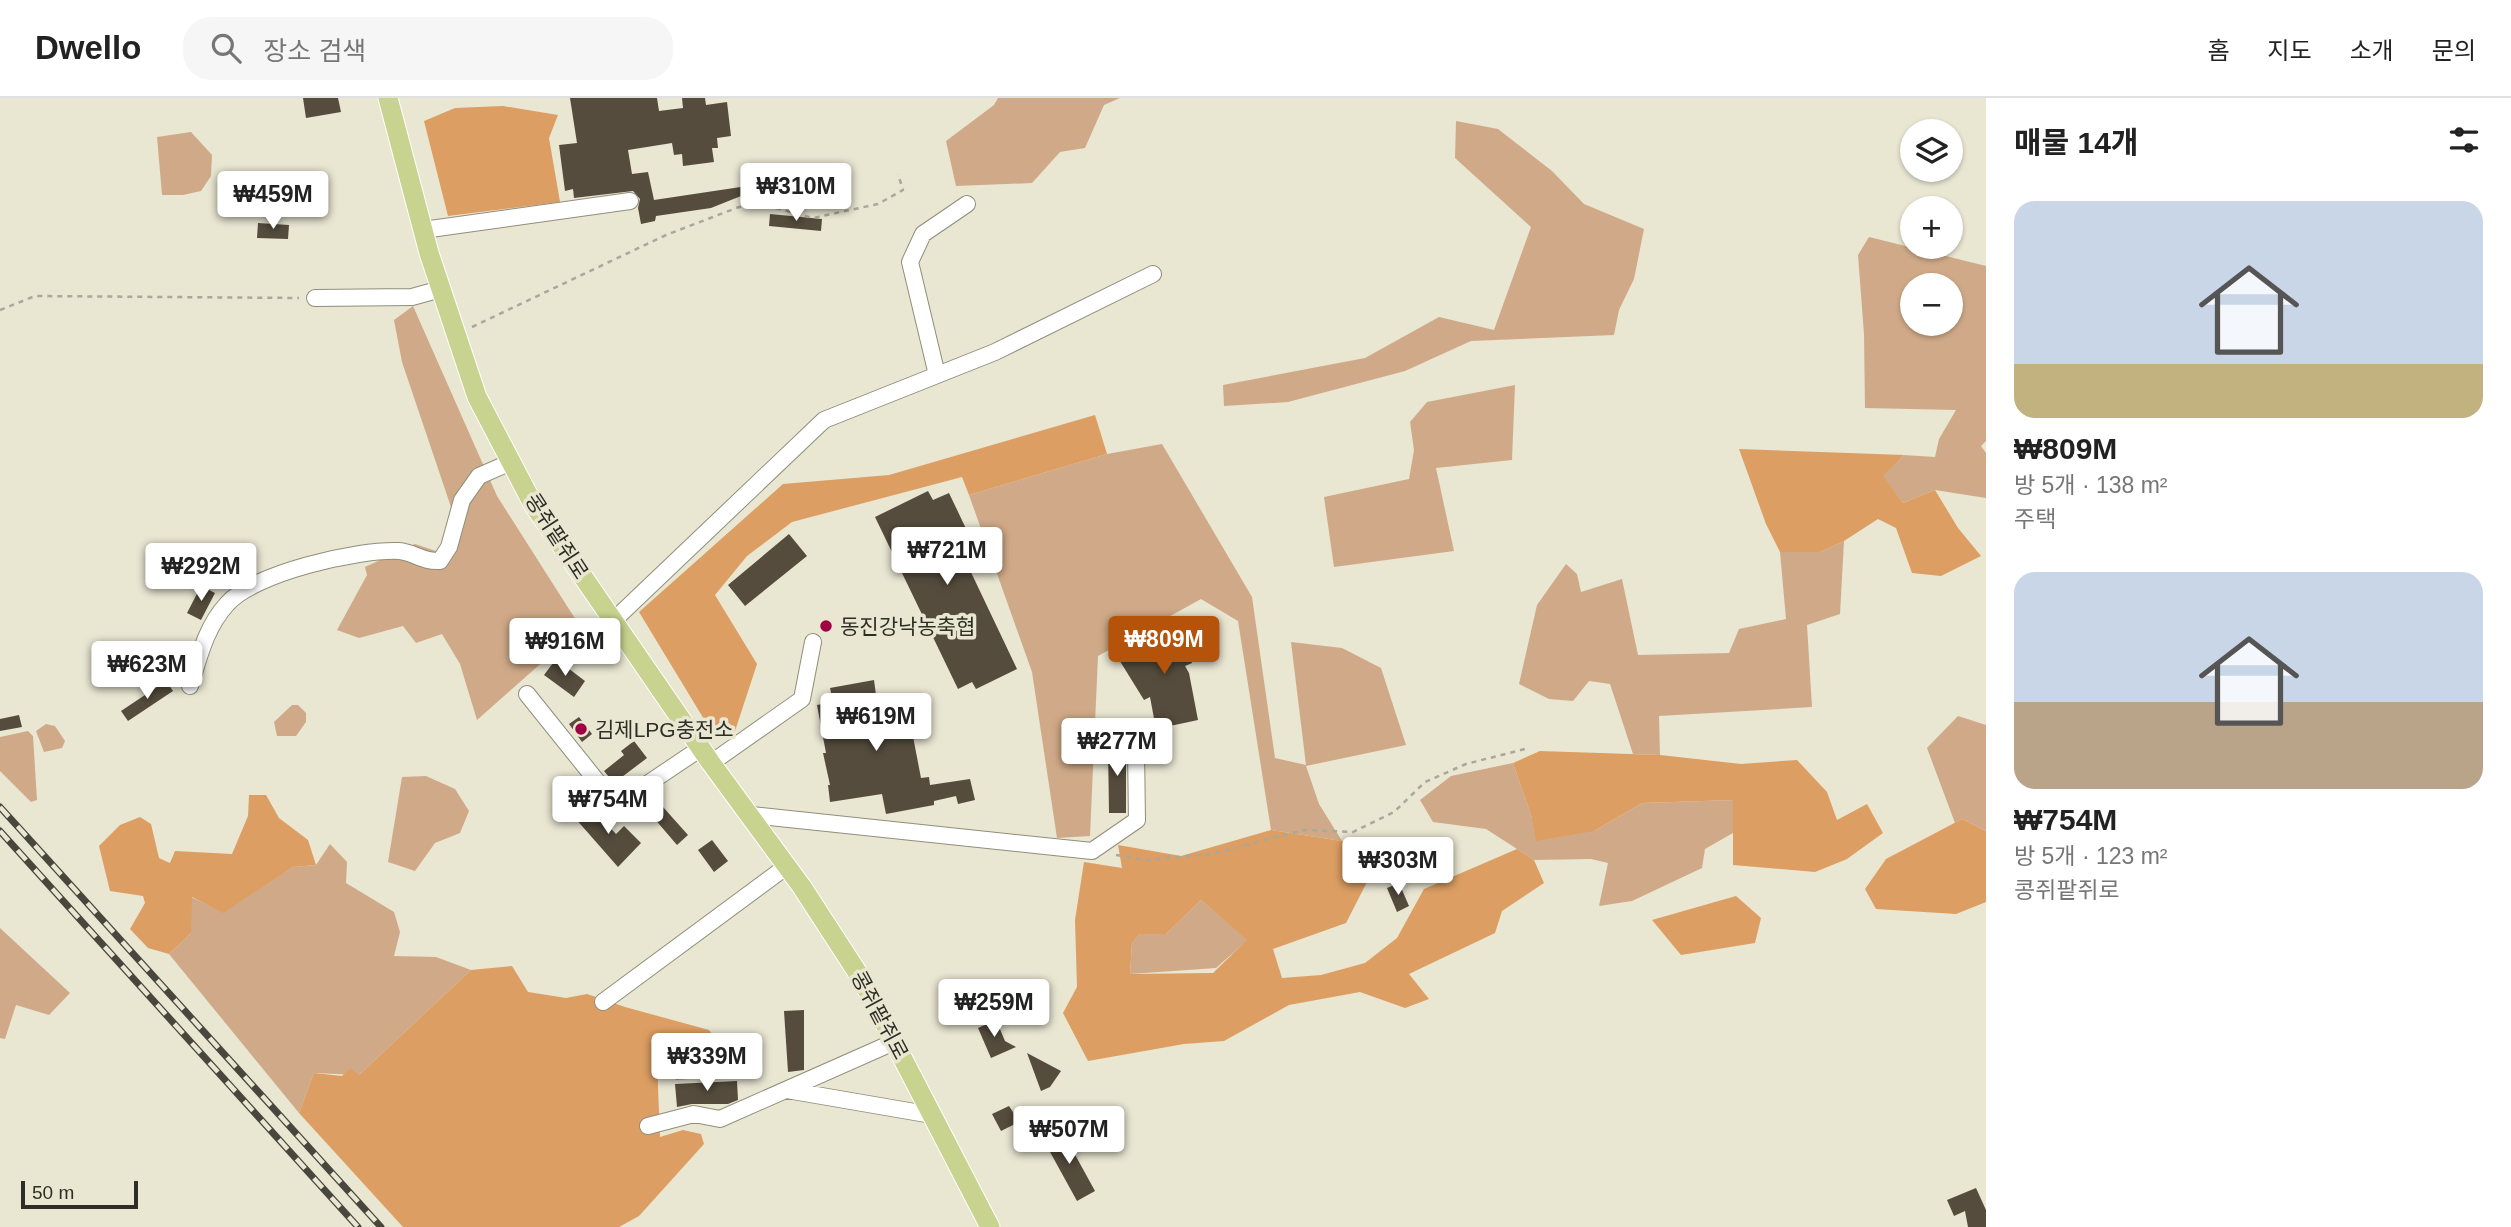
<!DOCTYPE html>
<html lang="ko">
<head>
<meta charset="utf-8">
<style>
	body { margin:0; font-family:Helvetica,"Noto Sans KR",sans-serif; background:#f6f6f6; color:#222; height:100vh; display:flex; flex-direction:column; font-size:26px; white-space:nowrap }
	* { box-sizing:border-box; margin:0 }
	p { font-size:23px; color:#767676 }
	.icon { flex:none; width:38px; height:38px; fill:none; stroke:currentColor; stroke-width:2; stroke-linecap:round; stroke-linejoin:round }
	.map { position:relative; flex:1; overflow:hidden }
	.sheet { display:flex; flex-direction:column; background:#fff; width:525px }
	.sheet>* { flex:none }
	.tools { position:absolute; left:1900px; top:21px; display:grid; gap:14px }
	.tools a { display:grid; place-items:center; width:63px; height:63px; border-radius:50%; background:#fff; box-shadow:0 2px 5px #0004; font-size:35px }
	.scale { position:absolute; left:21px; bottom:18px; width:117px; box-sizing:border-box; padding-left:7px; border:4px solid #2f2e26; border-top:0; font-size:19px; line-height:24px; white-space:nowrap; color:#2f2e26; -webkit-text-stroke:5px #e9e6d2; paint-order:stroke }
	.price { position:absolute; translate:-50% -60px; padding:0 16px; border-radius:7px; background:#fff; color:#222; font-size:23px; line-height:46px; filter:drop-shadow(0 2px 4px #0008) }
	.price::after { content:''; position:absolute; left:50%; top:42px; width:21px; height:16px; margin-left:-10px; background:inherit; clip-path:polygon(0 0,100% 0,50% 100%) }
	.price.on { background:#b45309; color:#fff }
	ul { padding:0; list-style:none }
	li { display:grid; align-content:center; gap:14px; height:371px; padding:0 28px }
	li span { display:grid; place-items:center; height:217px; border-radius:21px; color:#555 }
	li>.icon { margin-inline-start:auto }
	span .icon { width:126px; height:126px; fill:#fffc; stroke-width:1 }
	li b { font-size:30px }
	h2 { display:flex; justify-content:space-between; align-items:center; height:84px; padding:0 28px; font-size:30px }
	header { display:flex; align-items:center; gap:42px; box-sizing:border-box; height:98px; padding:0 35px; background:#fff; border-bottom:2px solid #e0e0e0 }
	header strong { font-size:33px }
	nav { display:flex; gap:38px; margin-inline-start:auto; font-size:24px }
	.search { width:490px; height:63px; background:#f6f6f6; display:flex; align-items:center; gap:18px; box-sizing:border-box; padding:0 24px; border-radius:28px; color:#767676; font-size:26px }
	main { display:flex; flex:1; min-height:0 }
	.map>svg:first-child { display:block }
	.green { fill:#d0aa88; fill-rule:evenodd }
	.forest { fill:#dc9e63; fill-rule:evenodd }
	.building { fill:#554c3d }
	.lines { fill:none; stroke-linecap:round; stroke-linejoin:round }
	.minor-casing { stroke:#908e7b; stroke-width:18 }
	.major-casing { stroke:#fff; stroke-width:21 }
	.path { stroke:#aba898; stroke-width:2.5; stroke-dasharray:5 5; stroke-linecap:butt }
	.minor { stroke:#fff; stroke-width:16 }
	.major { stroke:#c7d38e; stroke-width:19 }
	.rail-casing { stroke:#48473d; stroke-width:7 }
	.rail { stroke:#e9e6d2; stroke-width:4.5; stroke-dasharray:13; stroke-linecap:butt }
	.poi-dot { fill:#9f0243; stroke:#e9e6d2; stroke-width:2.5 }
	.labels { text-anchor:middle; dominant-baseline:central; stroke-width:7; stroke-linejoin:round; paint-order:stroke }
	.street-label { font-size:21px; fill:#2f2e26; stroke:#e9e6d2 }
	.poi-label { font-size:21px; fill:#2f2e26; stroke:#e9e6d2; text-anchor:start }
</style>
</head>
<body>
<header>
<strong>Dwello</strong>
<div class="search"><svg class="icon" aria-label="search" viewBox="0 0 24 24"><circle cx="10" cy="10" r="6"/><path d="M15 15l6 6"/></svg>장소 검색</div>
<nav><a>홈</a><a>지도</a><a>소개</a><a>문의</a></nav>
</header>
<main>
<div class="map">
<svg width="1986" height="1129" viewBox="0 0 1986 1129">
	<rect width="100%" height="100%" fill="#e9e6d2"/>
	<path class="green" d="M998 0H1120L1104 7 1085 50 1060 54 1032 85 956 88 946 43 994 7Z
		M1456 23 1498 31 1552 73 1584 106 1644 131 1634 181 1619 212 1614 237 1471 243 1405 273 1288 304 1224 308 1223 287 1365 260 1439 219 1494 232 1531 129 1455 60Z
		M191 34 212 57 211 78 201 93 183 97H162L157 39Z
		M1869 139 1986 168V343L1981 348 1986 355V400L1935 392 1903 405 1882 378 1904 357 1935 359 1939 341 1956 312 1865 310 1864 236 1858 157ZM1913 187H1951V226H1913Z
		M413 208 497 398 581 530 477 622 460 566 442 536 416 545 403 528 359 540 337 532 367 477 365 469 415 446 439 454 451 409 402 264 394 222Z
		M1515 287 1512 362 1436 370 1454 453 1334 469 1324 399 1409 381 1414 352 1410 324 1427 304Z
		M1162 346 1252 499 1275 660 1306 667 1291 544 1342 550 1381 570 1406 647 1306 668 1319 706 1342 743 1271 732 1238 523 1201 501 1098 558 1090 738 1057 740 1032 574 969 397 1107 356Z
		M1844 443 1840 516 1807 527 1812 609 1659 618 1660 657 1633 656 1610 586 1589 583 1573 603 1549 601 1519 586 1537 507 1566 466 1577 476 1581 494 1622 481 1638 557 1729 555 1739 531 1786 521 1780 454H1820Z
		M292 607H298L306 615V624L296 638H277L274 624Z
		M1958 618 1986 627V733L1962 721 1955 725 1927 650Z
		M46 626 55 628 65 643 62 650 44 654 36 633Z
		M28 633 33 638 37 702 31 704 0 673V639Z
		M1513 665 1532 720 1594 733 1642 705 1734 702 1733 735 1705 751 1702 770 1632 803 1599 808 1608 765 1591 761 1534 762 1486 731 1433 724 1420 702 1451 678Z
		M426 678 455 691 469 713 460 735 435 745 415 773 388 764 402 679Z
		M330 746 347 764 346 785 394 814 400 834 394 858 436 859 471 872 359 977 314 975 299 1015 169 856 191 835V799L223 814 293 769 316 767Z
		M1201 802 1248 842 1216 870 1130 876 1132 845 1140 836H1166Z
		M0 830 70 895 49 917 16 907 5 941 0 940Z"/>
	<path class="forest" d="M503 8 558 17 549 40 560 104 448 118 424 23 455 10Z
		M1095 317 1107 356 969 397 962 379 792 424 747 458 715 497 757 566 735 633 713 636 639 514 783 386 889 377Z
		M1739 351 1904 357 1883 378 1903 405 1935 392 1958 430 1981 458 1941 478 1912 475 1896 430 1878 421 1844 443 1820 454H1780L1766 426Z
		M1540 653 1660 657 1741 666 1797 662 1827 694 1837 722 1867 706 1883 735 1847 761 1815 774 1733 767V702L1642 705 1594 733 1536 743 1532 720 1513 665Z
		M249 697H266L279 720 308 742 316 767 293 769 223 815 192 799 191 835 169 856 148 850 130 831 145 805 143 798 110 793 99 748 120 727 140 719 151 726 159 760 170 765 175 753 232 756 248 718Z
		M1962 721 1986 733V804L1956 816 1876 811 1865 791 1886 761Z
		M1271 732 1342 743 1374 759 1367 784 1346 825 1273 851 1282 880 1321 877 1365 865 1397 840 1424 791 1517 751 1534 762 1544 785 1502 813 1495 835 1409 876 1429 901 1405 910 1360 894 1289 907 1224 943 1184 946 1088 963 1063 915 1077 889 1075 822 1084 764 1122 770 1118 747 1181 758ZM1201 802 1247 842 1213 875 1130 876 1132 845 1140 836H1166Z
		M1736 798 1761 820 1755 845 1681 857 1652 822Z
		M512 868 528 894 566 900 587 896 625 909 709 932 733 965 728 978 676 982 657 963 660 1039 683 1032 701 1036 704 1046 639 1118 619 1129H403L299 1015 314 975 342 978 350 970 359 977 471 872Z"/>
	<path class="building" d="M303 0H338L341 14 306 20Z
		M570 0H657L659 13 683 10 682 0H705L706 7 727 4 731 38 717 40 718 50H712L714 64 683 68 682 56 674 57 672 45 628 52 632 76 648 74 654 102 754 87 756 92 711 110 656 118 655 123 641 126 638 110 640 101 633 93 574 100 573 91 565 93 559 47 577 45Z
		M770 116 822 121 821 133 769 128Z
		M258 125 289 127 288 141 257 140Z
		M928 393 933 402 949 395 981 462 968 468 1017 571 976 591 972 584 958 591 875 419Z
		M789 436 807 458 745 508 728 487Z
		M201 488 215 495 201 522 187 515Z
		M1181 523 1192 565 1185 568 1189 575 1198 622 1156 631 1150 599 1144 602 1118 560Z
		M556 561 585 583 574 599 544 577Z
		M874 582 876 597 888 595 894 626 910 623 921 680 929 679 930 687 970 681 975 702 958 706 956 698 934 703V707L886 716 882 696 830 704 828 687H830L823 655H826L817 607 833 604 830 590Z
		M166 583 173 593 128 623 121 613Z
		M19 617 22 629 0 633V621Z
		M579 619 592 636 582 644 569 626Z
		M634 643 647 660 614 685 604 673 624 657 621 653Z
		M1126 646V715H1109L1108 647Z
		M589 707 616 736 624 728 641 745 618 769 575 720Z
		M663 709 688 737 677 747 653 719Z
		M712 742 728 763 714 774 698 752Z
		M1399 785 1409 808 1397 814 1387 790Z
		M804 912V972L788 974 784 913Z
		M996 922 1005 943 1016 949 991 960 978 930Z
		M1027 955 1061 973 1050 989 1041 993Z
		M737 983 738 1002 728 1006H692L677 1009 675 986Z
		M1009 1008 1015 1017 1025 1021 1001 1033 992 1016Z
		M1062 1033 1095 1093 1077 1103 1044 1043Z
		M1976 1090 1986 1112V1129H1968L1965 1113 1954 1118 1947 1102Z"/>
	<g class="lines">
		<g class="minor-casing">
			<path id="minor" d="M423 132 630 103
				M315 200 412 199 441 191
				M937 277 910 164 923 136 967 106
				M613 523 824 322 995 254 1153 176
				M190 588C199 559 206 529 227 506 254 475 358 451 399 453 414 454 422 464 440 463L449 449 462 402 479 378 511 364
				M527 596 616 707 701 650
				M711 665 802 601 813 544
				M751 717 1092 753 1137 722 1136 652
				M603 904 787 768
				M787 992 932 1017
				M648 1028 694 1016 720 1021 894 944"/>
		</g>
		<g class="major-casing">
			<path id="major" d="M388 0 429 155 477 299 533 406 711 665 802 789 861 880 990 1129"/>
		</g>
		<path class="path" d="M0 212 35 198 299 200
			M472 229 666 137 739 109H772L813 120 878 106 903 92 898 76
			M1116 757 1147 762 1212 756 1304 732 1353 734 1394 714 1425 684 1466 666 1529 650"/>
		<use href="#minor" class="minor"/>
		<use href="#major" class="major"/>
		<g class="rail-casing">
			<path id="rail" d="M0 709 381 1129
				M0 733 358 1129"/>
		</g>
		<use href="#rail" class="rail"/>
	</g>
	<g class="poi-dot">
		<circle cx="826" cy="528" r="7"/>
		<circle cx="581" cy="631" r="7"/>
	</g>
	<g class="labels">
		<g class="street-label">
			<text transform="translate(557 438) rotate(57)">콩쥐팥쥐로</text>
			<text transform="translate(880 917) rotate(62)">콩쥐팥쥐로</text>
		</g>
		<g class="poi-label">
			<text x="840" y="528">동진강낙농축협</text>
			<text x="595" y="631">김제LPG충전소</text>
		</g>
	</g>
</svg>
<div class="tools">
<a><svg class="icon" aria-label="layers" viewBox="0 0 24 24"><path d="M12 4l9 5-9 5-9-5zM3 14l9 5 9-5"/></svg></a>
<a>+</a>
<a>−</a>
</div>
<div class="scale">50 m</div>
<b class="price" style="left:796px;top:125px">₩310M</b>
<b class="price" style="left:273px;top:133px">₩459M</b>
<b class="price" style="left:947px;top:489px">₩721M</b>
<b class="price" style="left:201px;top:505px">₩292M</b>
<b class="price on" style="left:1164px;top:578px">₩809M</b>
<b class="price" style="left:565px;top:580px">₩916M</b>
<b class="price" style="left:147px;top:603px">₩623M</b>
<b class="price" style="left:876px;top:655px">₩619M</b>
<b class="price" style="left:1117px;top:680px">₩277M</b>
<b class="price" style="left:608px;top:738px">₩754M</b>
<b class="price" style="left:1398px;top:799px">₩303M</b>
<b class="price" style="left:994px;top:941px">₩259M</b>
<b class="price" style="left:707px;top:995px">₩339M</b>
<b class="price" style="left:1069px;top:1068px">₩507M</b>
</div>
<section class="sheet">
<h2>매물 14개<svg class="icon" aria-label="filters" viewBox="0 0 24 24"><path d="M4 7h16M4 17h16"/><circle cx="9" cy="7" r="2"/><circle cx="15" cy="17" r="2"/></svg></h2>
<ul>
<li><span style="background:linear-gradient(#c9d6e8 75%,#c2b280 0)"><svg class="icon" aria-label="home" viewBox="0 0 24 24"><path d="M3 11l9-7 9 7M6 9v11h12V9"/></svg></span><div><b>₩809M</b><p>방 5개 · 138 m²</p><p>주택</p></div></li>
<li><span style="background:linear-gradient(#c9d6e8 60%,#b9a48a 0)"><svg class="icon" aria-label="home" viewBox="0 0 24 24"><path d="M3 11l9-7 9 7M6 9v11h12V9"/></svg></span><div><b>₩754M</b><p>방 5개 · 123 m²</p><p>콩쥐팥쥐로</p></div></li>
</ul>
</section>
</main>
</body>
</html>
